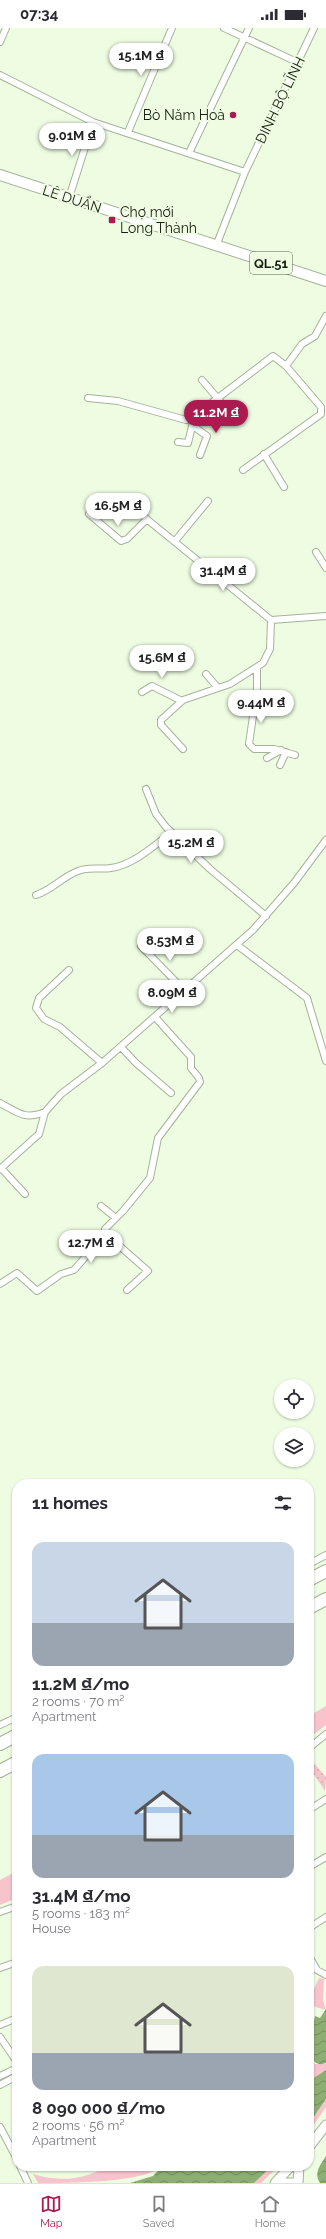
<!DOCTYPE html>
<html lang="en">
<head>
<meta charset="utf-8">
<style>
	body { margin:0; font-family:Raleway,sans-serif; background:#f2f2f3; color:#2b2b33; height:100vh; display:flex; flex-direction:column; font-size:15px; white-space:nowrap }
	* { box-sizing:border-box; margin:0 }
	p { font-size:13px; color:#7c7c81 }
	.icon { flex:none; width:22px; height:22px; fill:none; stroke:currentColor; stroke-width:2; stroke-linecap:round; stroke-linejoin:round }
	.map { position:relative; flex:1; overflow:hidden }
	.details { position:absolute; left:12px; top:1451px; width:302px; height:692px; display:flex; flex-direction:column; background:#fff; border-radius:16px; box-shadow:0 1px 3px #0004 }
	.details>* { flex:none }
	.fabs { position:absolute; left:274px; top:1351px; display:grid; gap:8px }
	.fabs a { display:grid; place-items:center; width:40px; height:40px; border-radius:50%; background:#fff; box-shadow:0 1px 3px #0004; font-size:20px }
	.price { position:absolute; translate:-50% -34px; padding:0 9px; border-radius:14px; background:#fff; color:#222; font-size:13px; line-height:26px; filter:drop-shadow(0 1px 2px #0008) }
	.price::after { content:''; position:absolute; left:50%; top:24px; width:12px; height:9px; margin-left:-6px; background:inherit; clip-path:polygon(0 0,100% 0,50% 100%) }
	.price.active { background:#ac1b50; color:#fff }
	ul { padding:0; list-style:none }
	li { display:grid; align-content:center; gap:8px; height:212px; padding:0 20px }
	li span { display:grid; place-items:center; height:124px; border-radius:12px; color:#555 }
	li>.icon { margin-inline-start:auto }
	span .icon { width:72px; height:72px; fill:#fffc; stroke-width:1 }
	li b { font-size:17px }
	h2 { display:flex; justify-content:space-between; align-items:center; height:48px; padding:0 20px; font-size:17px }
	.status { display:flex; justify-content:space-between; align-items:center; height:28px; padding:0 20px; background:#fff; direction:ltr }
	.status svg { height:11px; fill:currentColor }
	.tab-bar { display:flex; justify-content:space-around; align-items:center; height:56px; border-top:1px solid #e1e1e2; background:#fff; font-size:11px; color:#7c7c81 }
	.tab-bar a { display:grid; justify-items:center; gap:2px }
	.tab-bar .active { color:#ac1b50 }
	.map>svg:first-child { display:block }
	.grass { fill:#f7c3cc }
	.garden { fill:url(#garden-dots) }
	.water { fill:url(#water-waves) }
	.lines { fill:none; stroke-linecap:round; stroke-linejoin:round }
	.street-casing { stroke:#a4b299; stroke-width:8 }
	.secondary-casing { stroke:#a4b299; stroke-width:11 }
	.primary-casing { stroke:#a4b299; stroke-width:12 }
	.highway-casing { stroke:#a4b299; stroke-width:14 }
	.street { stroke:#fff; stroke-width:6 }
	.secondary { stroke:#fff; stroke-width:9 }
	.primary { stroke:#fff; stroke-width:10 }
	.highway { stroke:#fff; stroke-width:12 }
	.poi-dot { fill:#ac1b50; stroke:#eefde2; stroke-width:1.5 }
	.labels { text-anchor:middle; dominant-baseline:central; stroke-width:4; stroke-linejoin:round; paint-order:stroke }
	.shield { fill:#eefde2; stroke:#596152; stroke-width:1 }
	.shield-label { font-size:13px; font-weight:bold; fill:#191e15 }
	.street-label { font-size:14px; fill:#191e15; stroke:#eefde2 }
	.poi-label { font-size:14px; fill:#191e15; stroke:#eefde2; text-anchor:end }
</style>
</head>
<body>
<div class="status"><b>07:34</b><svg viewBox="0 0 49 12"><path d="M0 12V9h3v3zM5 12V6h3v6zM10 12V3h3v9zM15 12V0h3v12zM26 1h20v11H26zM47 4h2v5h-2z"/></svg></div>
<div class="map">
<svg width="326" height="2155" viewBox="0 0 326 2155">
	<defs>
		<pattern id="garden-dots" width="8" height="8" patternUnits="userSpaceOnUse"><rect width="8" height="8" fill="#f7c3cc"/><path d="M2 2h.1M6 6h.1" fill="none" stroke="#d3a7ae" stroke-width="1.8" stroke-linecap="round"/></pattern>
		<pattern id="water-waves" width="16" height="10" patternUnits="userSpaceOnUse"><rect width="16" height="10" fill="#8dae73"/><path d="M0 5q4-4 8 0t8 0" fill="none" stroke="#728d5d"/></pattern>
	</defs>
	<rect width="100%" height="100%" fill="#eefde2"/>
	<path class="grass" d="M326 1678V1697L309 1710V1688Z
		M17 1843V1870L0 1877V1852Z
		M319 1950 324 1951 323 1972 326 1982 309 1977V1972Z
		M309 2010 312 2015 310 2030 315 2036H326V2042L309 2053Z
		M326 2071V2079L309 2104V2096Z
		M111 2138H162C145 2155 68 2155 38 2155L33 2146C65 2155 81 2151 111 2138Z
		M272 2138H279L261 2155H254Z"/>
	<path class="garden" d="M312 1733 326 1749 325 1763 309 1739V1735Z"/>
	<path class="water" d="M326 1981V2035C319 2038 313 2035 310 2027L313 2015 309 2010V1995L314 1993 315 1988 320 1990Z
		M326 2042V2071L309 2096V2053Z
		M326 2128V2155H320C313 2145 321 2136 326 2128Z
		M162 2138H272L254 2155H130L153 2148Z"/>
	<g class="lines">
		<g class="street-casing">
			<path id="street" d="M224 0 299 35
				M0 14 6 0
				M0 47 93 94 245 144
				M128 104 172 0
				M189 125 249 0
				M69 170 93 94
				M216 218 245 144 314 0
				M202 352 231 386
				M88 370 118 373 186 392 193 389 273 328 286 338 302 316 315 308 326 288
				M193 398 207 408 200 427
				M178 414 188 415 193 394
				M264 426 284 459
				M243 442 321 386V379L286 338
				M138 484 271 592 326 588
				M89 486 121 513 127 511 147 491
				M175 513 208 473
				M316 524 326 540
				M257 640V660L249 716 254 721H274L295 727
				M206 646 218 660
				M142 664 152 658 182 673
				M183 721 161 697V692L183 672 230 656 263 635 270 621 271 592
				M267 730 281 722
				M280 737 286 724
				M146 761 156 786 166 799 210 841 266 888
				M36 867C52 862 62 849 78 843 90 838 99 842 111 840 133 837 154 818 171 805
				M237 917 307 970 326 1033
				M141 918 185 963
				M69 942 39 970 36 980 44 991 60 999 102 1035
				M121 1019 136 1035 171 1065
				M0 1075C19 1085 24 1092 45 1084
				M1 1140 25 1166
				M0 1141 39 1106 45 1084 61 1066 102 1035 253 902 294 855 326 812
				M101 1178 116 1190
				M0 1256 17 1245 37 1263 61 1246 74 1242 106 1205
				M127 1262 148 1243 107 1207 105 1201 123 1183 150 1150 158 1110 200 1054 199 1050 191 1040V1029L155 989
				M309 1536 326 1527
				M0 1697 17 1689
				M309 1720 326 1706
				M309 1782 326 1771
				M309 1839 326 1829
				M0 1884 17 1878
				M309 1900 326 1889
				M309 1928 317 1942 326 1947
				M0 1940 17 1934
				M0 1997 17 1990
				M0 2009 17 2034
				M0 2048 17 2040
				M0 2057 17 2048
				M0 2099 17 2131
				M20 2138 28 2155"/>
		</g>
		<g class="secondary-casing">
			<path id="secondary" d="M309 2119 326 2097
				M275 2155 291 2138
				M282 2155H295
				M298 2155 299 2138"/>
		</g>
		<g class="primary-casing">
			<path id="primary" d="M0 147 326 253"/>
		</g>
		<g class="highway-casing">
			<path id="highway" d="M309 1552 326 1543
				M309 1580 326 1571
				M0 1716 17 1707
				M0 1743 17 1734"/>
		</g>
		<use href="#street" class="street"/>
		<use href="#secondary" class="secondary"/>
		<use href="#primary" class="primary"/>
		<use href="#highway" class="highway"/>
	</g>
	<g class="poi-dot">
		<circle cx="233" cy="87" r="4"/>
		<rect x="108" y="188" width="8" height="8" rx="2"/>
	</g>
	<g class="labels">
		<rect class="shield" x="250" y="224" width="42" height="22" rx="3"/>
		<g class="shield-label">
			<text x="271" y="235">QL.51</text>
		</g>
		<g class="street-label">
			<text transform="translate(280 72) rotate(-64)">ĐINH BỘ LĨNH</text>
			<text transform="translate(72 171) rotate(18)">LÊ DUẨN</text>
		</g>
		<g class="poi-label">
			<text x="225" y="87">Bò Năm Hoà</text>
			<text x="120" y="184" text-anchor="start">Chợ mới<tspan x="120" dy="16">Long Thành</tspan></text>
		</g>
	</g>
</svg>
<div class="fabs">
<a><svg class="icon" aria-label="locate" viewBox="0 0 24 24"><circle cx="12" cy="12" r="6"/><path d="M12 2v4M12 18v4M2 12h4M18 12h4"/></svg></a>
<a><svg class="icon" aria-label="layers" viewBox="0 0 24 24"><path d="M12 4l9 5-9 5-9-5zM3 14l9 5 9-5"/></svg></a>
</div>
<b class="price" style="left:141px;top:49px">15.1M ₫</b>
<b class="price" style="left:72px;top:129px">9.01M ₫</b>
<b class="price active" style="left:216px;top:406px">11.2M ₫</b>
<b class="price" style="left:118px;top:499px">16.5M ₫</b>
<b class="price" style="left:223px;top:564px">31.4M ₫</b>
<b class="price" style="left:162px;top:651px">15.6M ₫</b>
<b class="price" style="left:261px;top:696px">9.44M ₫</b>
<b class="price" style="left:191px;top:836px">15.2M ₫</b>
<b class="price" style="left:170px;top:934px">8.53M ₫</b>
<b class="price" style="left:172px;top:986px">8.09M ₫</b>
<b class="price" style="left:91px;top:1236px">12.7M ₫</b>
<section class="details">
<h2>11 homes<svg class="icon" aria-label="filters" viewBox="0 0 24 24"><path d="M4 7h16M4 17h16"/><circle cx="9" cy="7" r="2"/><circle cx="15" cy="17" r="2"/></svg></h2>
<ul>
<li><span style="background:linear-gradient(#c9d6e8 65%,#9aa5b1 0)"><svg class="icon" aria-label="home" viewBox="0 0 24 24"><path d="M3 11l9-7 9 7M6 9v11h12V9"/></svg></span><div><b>11.2M ₫/mo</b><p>2 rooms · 70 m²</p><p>Apartment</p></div></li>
<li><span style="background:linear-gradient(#a9c7e8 65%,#9aa5b1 0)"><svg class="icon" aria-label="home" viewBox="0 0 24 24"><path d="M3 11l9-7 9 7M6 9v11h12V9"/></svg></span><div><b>31.4M ₫/mo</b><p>5 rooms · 183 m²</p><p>House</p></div></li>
<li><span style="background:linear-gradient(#dfe7d0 70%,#9aa5b1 0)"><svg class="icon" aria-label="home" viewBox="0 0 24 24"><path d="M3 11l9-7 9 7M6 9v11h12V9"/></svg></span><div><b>8 090 000 ₫/mo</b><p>2 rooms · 56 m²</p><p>Apartment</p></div></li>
</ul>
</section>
</div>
<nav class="tab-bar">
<a class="active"><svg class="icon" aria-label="map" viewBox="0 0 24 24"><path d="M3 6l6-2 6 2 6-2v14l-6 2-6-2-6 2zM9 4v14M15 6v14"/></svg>Map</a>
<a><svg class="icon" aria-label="saved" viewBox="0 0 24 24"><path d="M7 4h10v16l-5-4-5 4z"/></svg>Saved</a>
<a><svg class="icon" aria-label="home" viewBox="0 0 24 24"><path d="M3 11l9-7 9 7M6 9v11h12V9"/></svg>Home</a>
</nav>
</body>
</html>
